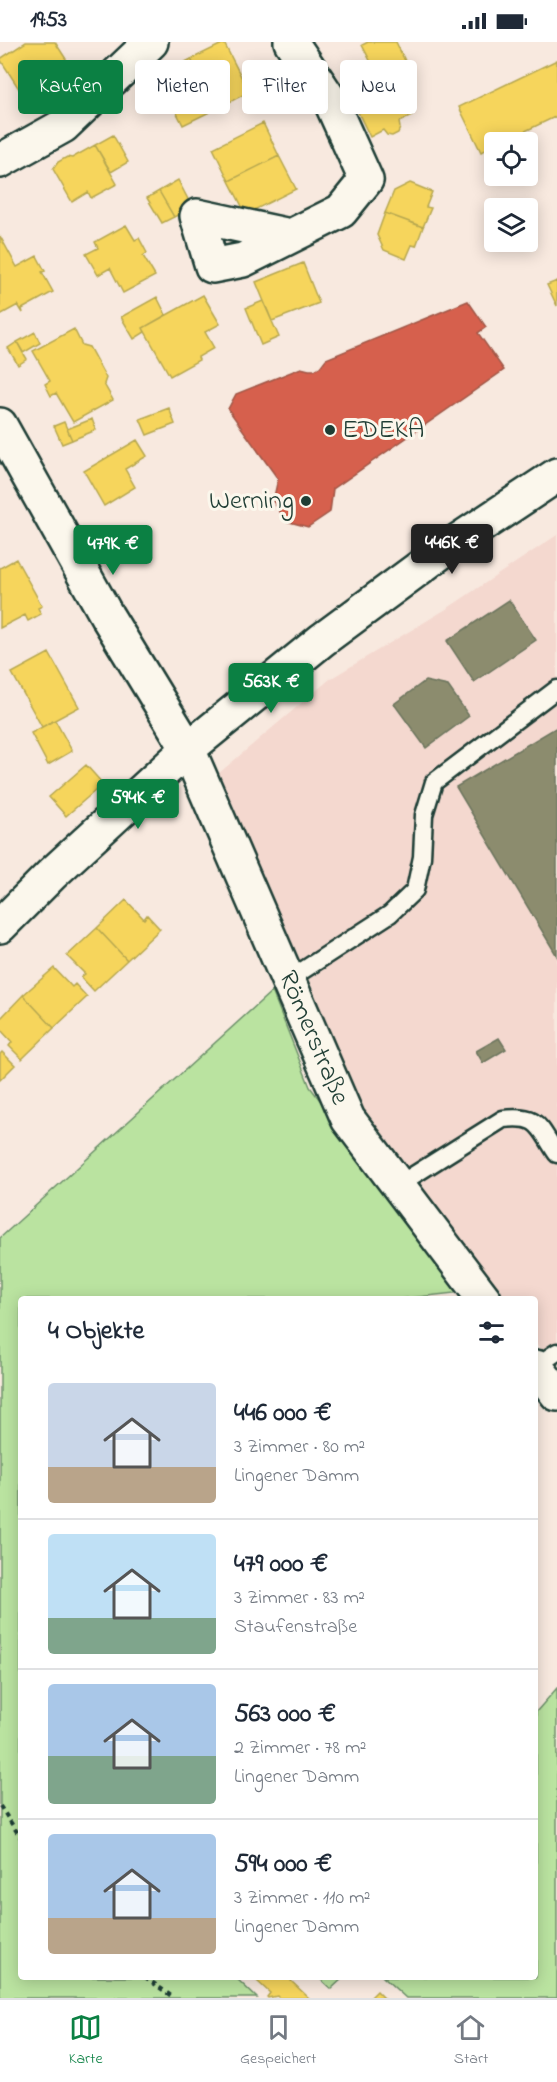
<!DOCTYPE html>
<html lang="de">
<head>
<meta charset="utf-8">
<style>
	body { margin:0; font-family:"Indie Flower",sans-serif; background:#f6f6f7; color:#1f2937; height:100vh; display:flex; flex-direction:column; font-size:22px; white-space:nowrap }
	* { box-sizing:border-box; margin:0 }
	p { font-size:20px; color:#747a83 }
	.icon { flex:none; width:33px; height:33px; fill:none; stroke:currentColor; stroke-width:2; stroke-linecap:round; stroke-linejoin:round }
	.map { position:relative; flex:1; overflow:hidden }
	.drawer { position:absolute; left:18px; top:1254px; width:520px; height:684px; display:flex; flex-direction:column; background:#fff; border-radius:6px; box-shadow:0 3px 15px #0003 }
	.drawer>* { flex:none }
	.hud { position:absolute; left:18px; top:18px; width:522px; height:54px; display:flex; gap:12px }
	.fabs { position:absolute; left:484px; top:90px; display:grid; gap:12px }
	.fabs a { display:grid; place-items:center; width:54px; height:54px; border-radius:6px; background:#fff; box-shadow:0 3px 15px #0003; font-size:30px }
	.price { position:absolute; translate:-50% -51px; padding:0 14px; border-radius:6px; background:#0b8043; color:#fff; font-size:20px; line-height:39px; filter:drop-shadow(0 2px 3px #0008) }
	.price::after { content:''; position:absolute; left:50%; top:36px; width:18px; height:14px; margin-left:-9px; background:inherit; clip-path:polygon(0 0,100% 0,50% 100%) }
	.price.selected { background:#222; color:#fff }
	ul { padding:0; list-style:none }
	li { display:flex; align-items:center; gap:18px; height:150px; padding:0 30px }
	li+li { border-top:2px solid #e0e1e3 }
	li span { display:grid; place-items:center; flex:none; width:168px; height:120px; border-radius:6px; color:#555 }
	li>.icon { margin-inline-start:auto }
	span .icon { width:72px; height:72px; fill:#fffc; stroke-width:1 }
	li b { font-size:26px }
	h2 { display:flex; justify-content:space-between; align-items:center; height:72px; padding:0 30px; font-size:26px }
	.pill { padding:0 21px; border-radius:6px; background:#fff; box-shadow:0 3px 15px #0003; font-size:21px; line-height:54px }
	.pill.selected { background:#0b8043; color:#fff }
	.status { display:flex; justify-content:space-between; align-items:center; height:42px; padding:0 30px; background:#fff; direction:ltr }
	.status svg { height:16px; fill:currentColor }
	.menu { display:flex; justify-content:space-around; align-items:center; height:84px; border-top:2px solid #e0e1e3; background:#fff; font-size:16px; color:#747a83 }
	.menu a { display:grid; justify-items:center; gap:3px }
	.menu .selected { color:#0b8043 }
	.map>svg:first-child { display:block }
	.built { fill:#f4d8cf }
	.green { fill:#bae3a0; stroke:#6c906a; stroke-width:1.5 }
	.homes { fill:#f6d55c; stroke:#b6a750; stroke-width:1.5 }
	.shops { fill:#d6604d; stroke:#9f5646; stroke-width:1.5 }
	.industry { fill:#8c8c6e; stroke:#6b745d; stroke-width:1.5 }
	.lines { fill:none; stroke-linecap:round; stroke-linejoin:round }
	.lane-casing { stroke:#1f3d34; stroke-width:21 }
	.street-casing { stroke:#1f3d34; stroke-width:38 }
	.secondary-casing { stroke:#1f3d34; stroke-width:38 }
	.path { stroke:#1f3d34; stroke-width:4; stroke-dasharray:4.5 4.5; stroke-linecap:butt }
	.lane { stroke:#fbf7ec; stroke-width:16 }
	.street { stroke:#fbf7ec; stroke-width:33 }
	.secondary { stroke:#fbf7ec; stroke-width:33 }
	.poi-dot { fill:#1f3d34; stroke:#fbf7ec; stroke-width:2 }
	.labels { text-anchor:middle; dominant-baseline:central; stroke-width:6; stroke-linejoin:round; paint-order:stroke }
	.poi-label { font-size:27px; fill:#1f3d34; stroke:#fbf7ec; text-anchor:start }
	.street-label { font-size:27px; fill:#1f3d34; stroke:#fbf7ec }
</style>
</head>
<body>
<div class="status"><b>19:53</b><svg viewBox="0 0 49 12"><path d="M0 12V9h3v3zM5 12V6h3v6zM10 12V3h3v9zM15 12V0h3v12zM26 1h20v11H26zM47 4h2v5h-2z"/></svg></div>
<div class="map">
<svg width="557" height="1956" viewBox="0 0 557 1956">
	<rect width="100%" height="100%" fill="#f8e9df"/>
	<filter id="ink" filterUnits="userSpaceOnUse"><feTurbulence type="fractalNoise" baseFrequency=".0167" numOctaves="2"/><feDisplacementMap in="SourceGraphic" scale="12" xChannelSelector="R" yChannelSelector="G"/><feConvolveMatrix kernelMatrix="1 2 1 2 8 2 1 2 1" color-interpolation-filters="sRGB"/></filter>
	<g filter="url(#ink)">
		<path class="built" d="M557 493V1328L536 1301V1257H500L352 1075 212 737 330 637 448 566Z"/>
		<path class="green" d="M272 949 310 1045 464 1250 400 1257H21V1935H235L257 1956H0V1196Z
			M557 1646V1956H406L383 1935H536V1670Z
			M318 1935H344L331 1947Z"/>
		<path class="homes" d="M26 0H55L75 31 28 61 0 17Z
			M368 0H396L406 21 390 29 386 23 375 28 362 3Z
			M224 1 249 50 216 67 191 17Z
			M191 17 216 67 183 83 158 34Z
			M557 18V74L502 100H495V104L481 110 459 65Z
			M386 23 412 74 399 80 400 86 398 91 392 94 387 93 383 88 370 95 345 43Z
			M263 81 279 114 229 139 213 106Z
			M113 93 128 120 111 130 95 103Z
			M95 103 117 142 91 156 88 150 72 160 53 127 58 120 67 115 72 116Z
			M279 114 296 147 246 172 229 139Z
			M178 138 192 165 174 175 159 149Z
			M410 141 432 150 426 165 431 166 423 185 385 171 394 149Z
			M159 149 174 175 162 181 147 156Z
			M385 171 423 185 416 204 412 203 406 217 384 208 377 193Z
			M126 183 135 198 139 196 147 211 143 214 155 234 123 251 110 226 98 233 86 212 98 206 95 200Z
			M0 194 17 225 37 214 45 229 42 230 53 250 22 267 23 271 18 263 0 273Z
			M303 221 319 261 272 279 256 240Z
			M557 239V264L547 243Z
			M203 253 220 282 205 290 214 306 198 315 199 318 170 334 143 286Z
			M157 255 166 273 143 286 145 290 134 297 121 275Z
			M263 259 279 295 261 303 246 266Z
			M74 287 82 303 89 305 106 336 104 342 113 358 73 380 56 351 51 354 45 342 50 339 33 309Z
			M35 290 40 301 23 311 17 300Z
			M17 300 27 317 18 323 8 306Z
			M169 366 175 382 147 393 140 377Z
			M92 377 96 388 72 398 67 387Z
			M64 380 72 398 62 402 54 384Z
			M137 398 147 414 125 427 135 445 104 464 84 429Z
			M16 517 42 564 38 566 41 572 28 579 25 573 0 586V526Z
			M49 611 79 665 42 685 12 631Z
			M55 678 72 709 48 723 31 691Z
			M86 723 103 742 66 774 49 755Z
			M126 858 144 877 147 873 160 887 127 918 97 886Z
			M97 886 127 918 94 949 81 935 85 932 67 914Z
			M54 926 72 945 75 942 87 955 54 986 23 953Z
			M23 953 54 986 22 1017 9 1004 12 1000 0 987V977Z
			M2 1010 15 1023 0 1038V1012Z
			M260 1935H295L291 1939 309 1956H279L277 1954 268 1956 267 1955 270 1951 256 1938Z
			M377 1949 384 1956H370Z"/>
		<path class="shops" d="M468 259 486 285 478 291 504 328 333 447 330 470 308 485 286 479 273 459 278 437 228 367 236 352 301 326 309 328H315L320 325 326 317Z"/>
		<path class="industry" d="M509 558 536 598 474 640 447 599Z
			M425 639 448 644 469 674 426 706 394 662Z
			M557 685V914L456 745Z
			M499 996 506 1007 483 1021 476 1009Z"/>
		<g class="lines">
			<g class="lane-casing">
				<path id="lane" d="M288 938 390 872 415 848 422 815 424 773 434 740 557 647
					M398 1143 503 1077C540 1073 538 1084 557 1112
					M536 1324 557 1310"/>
			</g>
			<g class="street-casing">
				<path id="street" d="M0 119 63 84 151 0
					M290 194 197 174 212 224 243 218 341 169 366 138 330 58 291 0
					M0 383 107 574 188 707 348 1077 484 1257
					M536 1325 557 1352"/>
			</g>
			<g class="secondary-casing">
				<path id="secondary" d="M0 884 52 832 188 707 322 598 441 510 557 433"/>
			</g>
			<path class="path" d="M0 1764 21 1796
				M145 1935 174 1956"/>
			<use href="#lane" class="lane"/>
			<use href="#street" class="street"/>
			<use href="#secondary" class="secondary"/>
		</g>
	</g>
	<g class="poi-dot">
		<circle cx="330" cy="388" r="6"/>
		<circle cx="306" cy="459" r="6"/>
	</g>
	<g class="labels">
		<g class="poi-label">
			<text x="342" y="388">EDEKA</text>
			<text x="294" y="459" text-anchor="end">Werning</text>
		</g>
		<g class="street-label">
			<text transform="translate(313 996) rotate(67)">Römerstraße</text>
		</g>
	</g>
</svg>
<div class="fabs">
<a><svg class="icon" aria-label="locate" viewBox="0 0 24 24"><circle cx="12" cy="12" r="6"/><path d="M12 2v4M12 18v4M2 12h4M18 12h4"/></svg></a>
<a><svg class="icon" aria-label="layers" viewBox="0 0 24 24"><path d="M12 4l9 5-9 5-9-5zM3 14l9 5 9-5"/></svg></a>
</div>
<b class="price selected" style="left:452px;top:533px">446K €</b>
<b class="price" style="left:113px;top:534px">479K €</b>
<b class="price" style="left:271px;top:672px">563K €</b>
<b class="price" style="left:138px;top:788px">594K €</b>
<div class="hud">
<a class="pill selected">Kaufen</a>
<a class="pill">Mieten</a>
<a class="pill">Filter</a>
<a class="pill">Neu</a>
</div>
<section class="drawer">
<h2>4 Objekte<svg class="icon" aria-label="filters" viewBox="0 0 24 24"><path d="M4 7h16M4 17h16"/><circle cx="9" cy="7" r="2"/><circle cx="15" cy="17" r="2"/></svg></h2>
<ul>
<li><span style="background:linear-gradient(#c9d6e8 70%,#b9a48a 0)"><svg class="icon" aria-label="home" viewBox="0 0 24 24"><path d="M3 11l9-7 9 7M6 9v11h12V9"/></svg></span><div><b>446 000 €</b><p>3 Zimmer · 80 m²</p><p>Lingener Damm</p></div></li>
<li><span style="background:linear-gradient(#bfe0f5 70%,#7fa58c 0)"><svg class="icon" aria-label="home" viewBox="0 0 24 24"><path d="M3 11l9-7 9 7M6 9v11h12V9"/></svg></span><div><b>479 000 €</b><p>3 Zimmer · 83 m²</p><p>Staufenstraße</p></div></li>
<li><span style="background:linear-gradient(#a9c7e8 60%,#7fa58c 0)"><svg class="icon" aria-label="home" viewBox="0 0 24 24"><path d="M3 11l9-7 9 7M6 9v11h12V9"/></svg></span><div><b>563 000 €</b><p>2 Zimmer · 78 m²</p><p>Lingener Damm</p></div></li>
<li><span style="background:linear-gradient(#a9c7e8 70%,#b9a48a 0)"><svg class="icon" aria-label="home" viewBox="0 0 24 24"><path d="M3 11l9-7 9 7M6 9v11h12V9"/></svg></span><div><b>594 000 €</b><p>3 Zimmer · 110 m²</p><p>Lingener Damm</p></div></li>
</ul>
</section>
</div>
<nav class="menu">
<a class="selected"><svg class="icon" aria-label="map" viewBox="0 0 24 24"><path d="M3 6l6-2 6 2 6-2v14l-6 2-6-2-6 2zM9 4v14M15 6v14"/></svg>Karte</a>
<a><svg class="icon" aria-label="saved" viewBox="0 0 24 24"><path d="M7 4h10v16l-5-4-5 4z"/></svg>Gespeichert</a>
<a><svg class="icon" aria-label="home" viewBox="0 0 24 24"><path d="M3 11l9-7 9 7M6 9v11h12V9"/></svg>Start</a>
</nav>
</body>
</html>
